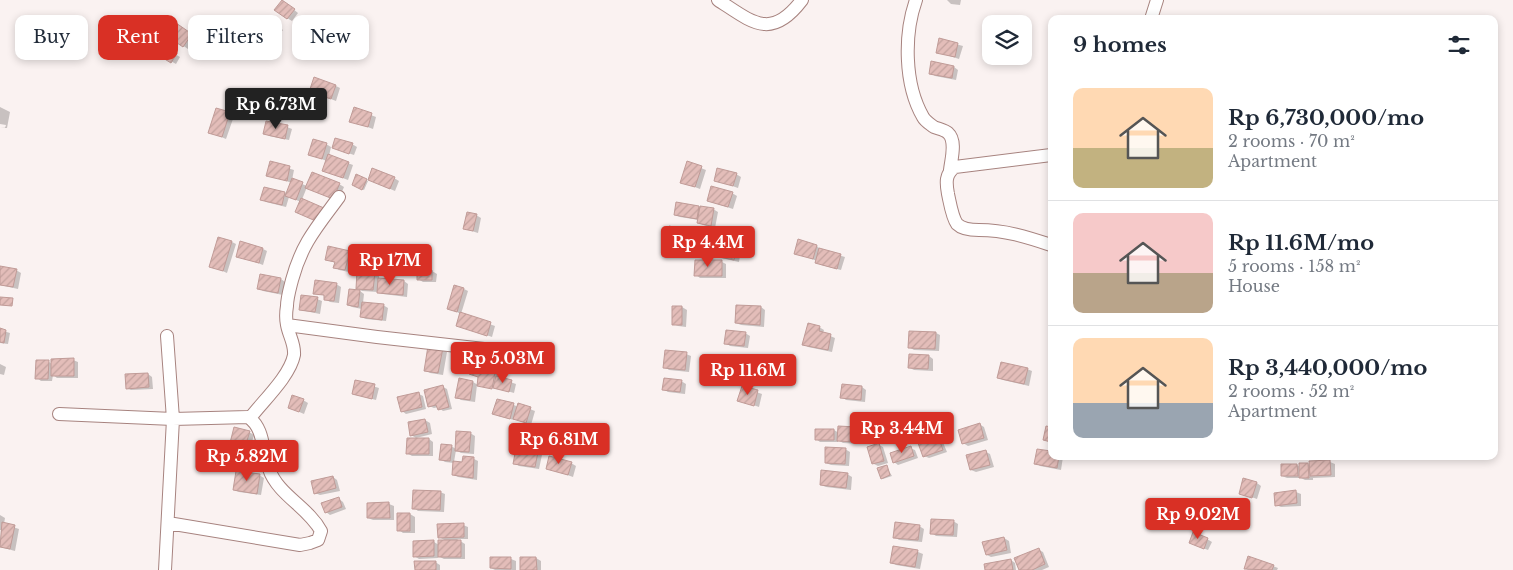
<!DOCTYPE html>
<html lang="en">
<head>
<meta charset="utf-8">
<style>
	body { margin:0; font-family:"Libre Baskerville",serif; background:#f6f6f7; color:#1f2937; height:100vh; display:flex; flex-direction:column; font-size:19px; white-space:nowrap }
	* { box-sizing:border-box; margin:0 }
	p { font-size:16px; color:#747a83 }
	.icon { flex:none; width:28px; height:28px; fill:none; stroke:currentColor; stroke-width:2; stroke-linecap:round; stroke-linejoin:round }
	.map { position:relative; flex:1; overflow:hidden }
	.panel { position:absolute; left:1048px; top:15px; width:450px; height:445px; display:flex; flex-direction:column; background:#fff; border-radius:10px; box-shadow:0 2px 8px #0003 }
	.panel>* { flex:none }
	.hud { position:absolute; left:15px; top:15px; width:475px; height:45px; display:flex; gap:10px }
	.fabs { position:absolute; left:982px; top:15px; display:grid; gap:10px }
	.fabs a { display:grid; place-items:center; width:50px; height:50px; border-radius:10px; background:#fff; box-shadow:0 2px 8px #0003; font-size:25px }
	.price { position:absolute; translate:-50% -42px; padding:0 11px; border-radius:5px; background:#d93025; color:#fff; font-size:16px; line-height:32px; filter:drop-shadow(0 1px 2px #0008) }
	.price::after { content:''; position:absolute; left:50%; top:30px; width:15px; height:11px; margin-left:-8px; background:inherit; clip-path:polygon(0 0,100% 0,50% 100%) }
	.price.current { background:#222; color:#fff }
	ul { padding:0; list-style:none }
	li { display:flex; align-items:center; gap:15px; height:125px; padding:0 25px }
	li+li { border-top:1px solid #e0e1e3 }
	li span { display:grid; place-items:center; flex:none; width:140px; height:100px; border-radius:10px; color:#555 }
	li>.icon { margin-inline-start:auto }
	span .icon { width:60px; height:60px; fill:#fffc; stroke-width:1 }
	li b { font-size:21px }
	h2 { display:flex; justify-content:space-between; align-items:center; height:60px; padding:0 25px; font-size:21px }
	.tag { padding:0 18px; border-radius:10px; background:#fff; box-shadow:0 2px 8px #0003; font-size:18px; line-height:45px }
	.tag.current { background:#d93025; color:#fff }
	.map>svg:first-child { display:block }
	.shadow { fill:#0003 }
	.building { fill:url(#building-hatch); stroke:#c09b97 }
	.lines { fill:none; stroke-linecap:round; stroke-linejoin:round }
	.street-casing { stroke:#a7837f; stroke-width:14 }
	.street { stroke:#fff; stroke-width:12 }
</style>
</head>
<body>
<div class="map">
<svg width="1513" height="570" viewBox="0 0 1513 570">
	<defs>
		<pattern id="building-hatch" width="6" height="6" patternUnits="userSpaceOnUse" patternTransform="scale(1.25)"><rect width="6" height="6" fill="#e3bdb9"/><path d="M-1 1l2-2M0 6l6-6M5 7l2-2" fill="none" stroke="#c3a29e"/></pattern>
	</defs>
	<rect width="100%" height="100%" fill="#faf2f1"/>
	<path class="shadow" d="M947 0H961L960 5 951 4Z
		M287 4 298 13 292 21 287 18Z
		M271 21 283 30 278 37 261 26Z
		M181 27 196 38 188 49 169 36Z
		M940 40 963 46 959 59 937 52Z
		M153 41 180 57 176 64 148 48Z
		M932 62 954 67 958 70 956 80 935 76 930 73Z
		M336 86 340 88 336 101 310 91Z
		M0 107 10 112 7 128 0 127 5 128 6 125 0 124Z
		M355 109 376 117 373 129 351 121Z
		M229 113 234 116 226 139 209 132Z
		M287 127 292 129 289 140 269 136 264 133Z
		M326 144 331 147 329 156 353 165 348 180 324 171 327 161 310 155Z
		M352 144 357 147 354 155 333 148Z
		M271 163 294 170 292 180 307 186 313 173 339 184 344 187 338 201 307 187 301 202 289 197 286 207 266 202 262 199 285 193 287 194 292 183 268 175Z
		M688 163 706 170 700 189 682 182Z
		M736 174 741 177 738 188 715 180Z
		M357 176 368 181 364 190 353 185Z
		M394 178 399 181 395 191 374 182Z
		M732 193 737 196 733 209 708 201Z
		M677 204 713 209 718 212 715 228 703 225 699 223V220L680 217 675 215Z
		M476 215 481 218 478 233 465 229Z
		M683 230 687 233 684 249 672 247 667 244Z
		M232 242 236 244 227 273 211 266Z
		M817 246 821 250 845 257 841 270 821 265 817 262V261L796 253Z
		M736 248 741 250 739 262 721 258 717 256Z
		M263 249 267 251 263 265 238 256Z
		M349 252 354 255 349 272 339 270 335 267 336 263 326 260Z
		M722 262 726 264V278H700L696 275Z
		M0 267 16 270 21 273 18 289 0 285Z
		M432 271 437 274 436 282H423L418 279Z
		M374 274 379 276V279L404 281 408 284 407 297 383 294 378 292 362 291 357 288Z
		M281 279 285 282 283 295 263 291 258 288Z
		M336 284 341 287 339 303 330 302 325 299 326 296 315 293Z
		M464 289 468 291 461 314 495 326 492 337 457 325 461 314 448 308Z
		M360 291 364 294 363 303 383 305 388 308 386 321 366 319 361 317 362 309 352 307 348 305Z
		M317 299 322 301 320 314 305 311 300 309Z
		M682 307 687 310 686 327 678 326 673 324Z
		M761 307 765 310 764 327 741 325 736 323Z
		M819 327 824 330 823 333 835 338 832 352 808 347 803 344Z
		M0 330 10 333 8 344 0 343Z
		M745 333 750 336 748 348 730 346 726 343Z
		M936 333 940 335 939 351 914 350 909 347Z
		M442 349 447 352 443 375 430 373 425 370Z
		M686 354 691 356 689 372 669 370 665 367Z
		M929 356 933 359V371L914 370 910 368Z
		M73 360 78 362V378H57L53 375 52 381H41L37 378 49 362 52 364Z
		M0 364 6 367 4 375 0 374Z
		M495 369 500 371 499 378 516 384 514 393 497 388 481 386V387L477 385 475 402 461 400 457 397 460 380 473 382 478 385 479 377 471 374Z
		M1027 369 1032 371 1029 386 1003 380 999 378Z
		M148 374 152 377 153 389 131 390 127 388Z
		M356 381 379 388 376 400 353 394Z
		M681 381 686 384 685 394 668 392 663 389Z
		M443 387 447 389 452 409 443 411 438 407 434 408 429 406Z
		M742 387 762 394 759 407 739 400Z
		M862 387 866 390 865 402 846 400 842 397Z
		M419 394 423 396 426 409 406 414 402 411Z
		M303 400 308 403 304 414 290 408Z
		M514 405 518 407 519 405 535 411 531 425 515 418 514 420 498 416Z
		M425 420 430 423 432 434 416 438 411 435Z
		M979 424 984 427 988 440 968 446 963 443Z
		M857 429 861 431 860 444 843 443 838 440V442H820L816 439 834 430 839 433Z
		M249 432 254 435 250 449 231 443Z
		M470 433 475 436 474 454 461 453 456 450 454 462 463 464 474 459 478 461 477 480 458 477 453 474 454 463 445 462 440 459 451 446 456 449Z
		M938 437 942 440 947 452 929 458 924 456Z
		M429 439 433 442V456H412L407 453Z
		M879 445 883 447 888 463 878 466 874 464Z
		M910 448 915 450 918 458 898 465 894 462Z
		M845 449 850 452 849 466 831 465 826 463Z
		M1038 450 1051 453V456L1063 457 1061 470 1040 466 1036 463Z
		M986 452 990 454 994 467 976 472 971 470Z
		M537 453 542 455 539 469 519 466 515 463Z
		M254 456 259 459 257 472 240 470 235 467Z
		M1310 462H1330L1335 464V477L1313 478V480H1305L1301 478H1287L1282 476 1297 465 1300 467 1308 464 1311 466Z
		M571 463 576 466 573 477 547 468Z
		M886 466 892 476 883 479 882 478Z
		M847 474 852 477 851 490 826 487 821 485Z
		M259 475 264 478 261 495 239 492 234 490Z
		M333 477 337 480 340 491 320 495 315 493Z
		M1257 483 1261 486 1257 499 1240 493Z
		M440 492 445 494 444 512 418 511 414 508Z
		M1296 492 1301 494V506L1281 507 1276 505Z
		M339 499 343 502 346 509 330 515 326 512Z
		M389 504 394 506V520H373L368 518Z
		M399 514H410L415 517V533H403L399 530Z
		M0 515 5 518 4 524 19 529 15 551 0 547 1 530H0Z
		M953 521 958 524 957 537 936 536 932 533Z
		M463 525 468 527V539H457L465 544V559H444L438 556V558L419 559 414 556 434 542 439 545 446 541 439 537Z
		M919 526 924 529 922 542 899 540 895 537Z
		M1004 538 1009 541 1011 553 991 557 987 555Z
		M1207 539 1212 542 1208 550 1195 545Z
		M894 547 918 552 923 554 920 569 896 565 891 562Z
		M1039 550 1043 552 1049 567 1042 570H1020Z
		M492 558 511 559 516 561V570H495L491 568Z
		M521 558H536L541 561V570H521Z
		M1011 560 1015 563 1016 570H986Z
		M435 562 440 565V570H416Z
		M1273 566 1278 568 1277 570H1248L1245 568Z"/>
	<path class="building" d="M282 0 295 9 287 19 274 10Z
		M266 17 279 26 272 36 259 27Z
		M176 23 192 34 183 47 167 36Z
		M939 38 958 43 955 57 936 53Z
		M152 39 177 53 171 63 147 48Z
		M931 61 954 66 952 78 929 74Z
		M314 77 336 85 331 99 309 92Z
		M354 107 372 113 368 127 349 122Z
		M216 108 230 112 222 137 208 133Z
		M266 121 288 125 285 139 263 134Z
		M335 138 353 143 349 154 332 148Z
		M313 139 327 143 322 159 308 155Z
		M328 154 349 162 343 178 322 171Z
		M270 161 290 166 287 181 266 176Z
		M687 161 702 166 695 187 680 183Z
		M372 168 395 177 390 189 368 180Z
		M717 168 737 173 733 186 714 181Z
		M312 172 340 183 333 199 305 188Z
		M356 174 367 179 362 190 352 185Z
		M292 178 303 182 296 200 285 196Z
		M711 186 733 192 728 207 707 201Z
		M264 187 285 192 282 205 260 200Z
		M301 198 324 208 318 222 295 212Z
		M676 202 699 206 697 219 674 215Z
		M700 206 714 208 711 226 697 223Z
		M467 212 477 214 473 231 463 229Z
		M669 226 683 229 679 248 666 245Z
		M218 237 232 241 223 271 209 267Z
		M798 239 817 245 813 259 794 254Z
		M240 241 263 248 259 263 236 257Z
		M718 243 737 247 734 260 715 256Z
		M328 246 350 251 345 270 333 268 335 262 325 260Z
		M819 248 841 254 837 269 815 263Z
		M695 260H722V276H694Z
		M0 266 17 269 13 287 0 285Z
		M417 269 432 270V280H417Z
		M357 271 375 273 373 290 356 289Z
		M260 274 281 278 278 293 257 289Z
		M378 278 404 280 403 295 377 293Z
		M315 280 337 283 334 301 324 300V295L313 294Z
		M454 285 464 288 457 312 447 309Z
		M349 289 360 290 358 307 347 305Z
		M301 295 318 297 315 312 299 310Z
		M0 297 13 298 12 306 0 305Z
		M362 302 384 304 382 320 360 317Z
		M736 305 761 306 760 325 735 323Z
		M672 306H682V325H672Z
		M460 312 491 322 487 336 456 326Z
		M808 323 820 326 819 331 831 334 828 350 802 345Z
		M0 328 6 330 4 343 0 342Z
		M726 330 746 332 744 346 724 344Z
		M909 331 936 332 935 349 908 348Z
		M428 346 443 348 438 373 424 371Z
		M665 350 687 352 685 370 663 368Z
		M909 354 929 355 928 369 908 368Z
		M74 358V376H51V359Z
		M36 360H49L48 379H35Z
		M1001 362 1028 368 1024 384 997 378Z
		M472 363 496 367 492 389 477 386 478 377 469 374Z
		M148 373 149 387 126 389 125 374Z
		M496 376 512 380 509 392 493 388Z
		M459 378 473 381 470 400 455 398Z
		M664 378 682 380 680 392 662 390Z
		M355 380 375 384 372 399 352 394Z
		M842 384 862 386 861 400 840 398Z
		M443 385 449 407 438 410 436 405 428 407 424 390Z
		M742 386 758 390 754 406 737 401Z
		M419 392 422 407 401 412 397 397Z
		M292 395 304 399 299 412 288 408Z
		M497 399 514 403 510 419 492 414Z
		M518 403 531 407 526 423 513 419Z
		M425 419 428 432 410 436 408 422Z
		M980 423 984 438 962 444 958 430Z
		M838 426 857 427 856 442 837 441Z
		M1046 426 1051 427V442L1043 440Z
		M234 427 250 431 245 447 230 443Z
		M815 429H834V440H815Z
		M456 431 471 432 469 452 455 451Z
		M938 436 943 450 923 457 918 443Z
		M407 438H429V454H406Z
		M879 443 884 461 872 464 867 447Z
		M441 444 452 445 450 461 439 460Z
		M911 446 914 456 893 463 890 453Z
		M825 447 846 448 845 464 825 463Z
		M516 448 538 452 535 467 513 464Z
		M1037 449 1051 451V456H1059L1057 468 1034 464Z
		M986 450 990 465 970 470 966 455Z
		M236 452 255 455 252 470 234 468Z
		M463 456 474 457 473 478 452 475 453 461 462 462Z
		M549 456 572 462 568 475 546 469Z
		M1330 460 1331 475 1310 476 1309 461Z
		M1299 463H1308L1309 478H1299Z
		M1281 464H1297L1298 476H1281Z
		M887 465 890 475 881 479 877 468Z
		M821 470 848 473 846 488 820 485Z
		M236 471 260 474 257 494 233 490Z
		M333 476 336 488 314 494 311 481Z
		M1243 478 1257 482 1252 498 1239 494Z
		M413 490 441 491 440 510 412 509Z
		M1296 490 1297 503 1275 506 1274 493Z
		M339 497 342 507 325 513 321 503Z
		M389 502 390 518H367V503Z
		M397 513H410V531H397Z
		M931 519 954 520 953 535 930 534Z
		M2 522 15 525 10 549 0 547Z
		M895 522 920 525 918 540 893 538Z
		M464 523V537L438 538 437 524Z
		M1193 532 1208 538 1204 549 1189 543Z
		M1004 537 1007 550 986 555 982 542Z
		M434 540V556L413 557V541Z
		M438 540H461V557H438Z
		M893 546 918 550 915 567 890 563Z
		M1039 548 1045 564 1032 570H1019L1014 558Z
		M1248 556 1274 565 1272 570 1244 569Z
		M490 557H511V569L490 568Z
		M520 557H536L537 570H520Z
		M1011 559 1013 570H985L984 564Z
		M414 561H436V570H415Z"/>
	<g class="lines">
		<g class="street-casing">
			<path id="street" d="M718 0C752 22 771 41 802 0
				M916 0C904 34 904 84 923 117 925 121 930 124 934 127 939 129 945 130 948 133 957 141 951 160 950 170
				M1151 19 1157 0
				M1051 155 955 167C945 174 946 183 948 194 950 203 952 217 957 224 962 229 973 230 979 230 1005 230 1027 237 1051 245
				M287 325 377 337 493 350
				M59 414 173 419 248 417C265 428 262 452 269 469 278 495 308 507 321 531L318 540 310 543 300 545 168 523
				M250 418C263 401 290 376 294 355 295 344 289 336 287 325 286 320 286 312 287 306 287 298 290 288 292 280 302 243 317 227 339 197
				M165 570 173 419 167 336"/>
		</g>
		<use href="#street" class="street"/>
	</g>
</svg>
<div class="fabs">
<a><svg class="icon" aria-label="layers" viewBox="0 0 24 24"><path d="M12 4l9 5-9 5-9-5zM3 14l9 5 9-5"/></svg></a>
</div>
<b class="price current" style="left:276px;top:130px">Rp 6.73M</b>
<b class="price" style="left:708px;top:268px">Rp 4.4M</b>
<b class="price" style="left:390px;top:286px">Rp 17M</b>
<b class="price" style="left:503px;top:384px">Rp 5.03M</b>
<b class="price" style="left:748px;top:396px">Rp 11.6M</b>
<b class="price" style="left:902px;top:454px">Rp 3.44M</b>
<b class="price" style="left:559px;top:465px">Rp 6.81M</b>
<b class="price" style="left:247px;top:482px">Rp 5.82M</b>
<b class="price" style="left:1198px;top:540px">Rp 9.02M</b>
<div class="hud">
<a class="tag">Buy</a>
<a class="tag current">Rent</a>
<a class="tag">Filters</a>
<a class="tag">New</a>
</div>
<section class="panel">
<h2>9 homes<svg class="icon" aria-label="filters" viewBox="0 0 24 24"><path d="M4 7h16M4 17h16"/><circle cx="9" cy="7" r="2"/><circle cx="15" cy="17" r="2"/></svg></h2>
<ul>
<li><span style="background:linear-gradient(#ffd9b3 60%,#c2b280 0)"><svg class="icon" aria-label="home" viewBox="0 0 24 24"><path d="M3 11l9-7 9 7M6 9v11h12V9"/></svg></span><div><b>Rp 6,730,000/mo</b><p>2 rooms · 70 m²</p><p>Apartment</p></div></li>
<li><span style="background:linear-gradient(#f6c9c9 60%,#b9a48a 0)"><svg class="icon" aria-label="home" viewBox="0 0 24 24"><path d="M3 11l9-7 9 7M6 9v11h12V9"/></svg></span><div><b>Rp 11.6M/mo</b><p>5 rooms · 158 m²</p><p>House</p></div></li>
<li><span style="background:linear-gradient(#ffd9b3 65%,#9aa5b1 0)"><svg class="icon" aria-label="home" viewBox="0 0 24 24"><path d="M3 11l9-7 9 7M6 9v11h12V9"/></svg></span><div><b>Rp 3,440,000/mo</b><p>2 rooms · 52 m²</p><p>Apartment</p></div></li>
</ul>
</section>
</div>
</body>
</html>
